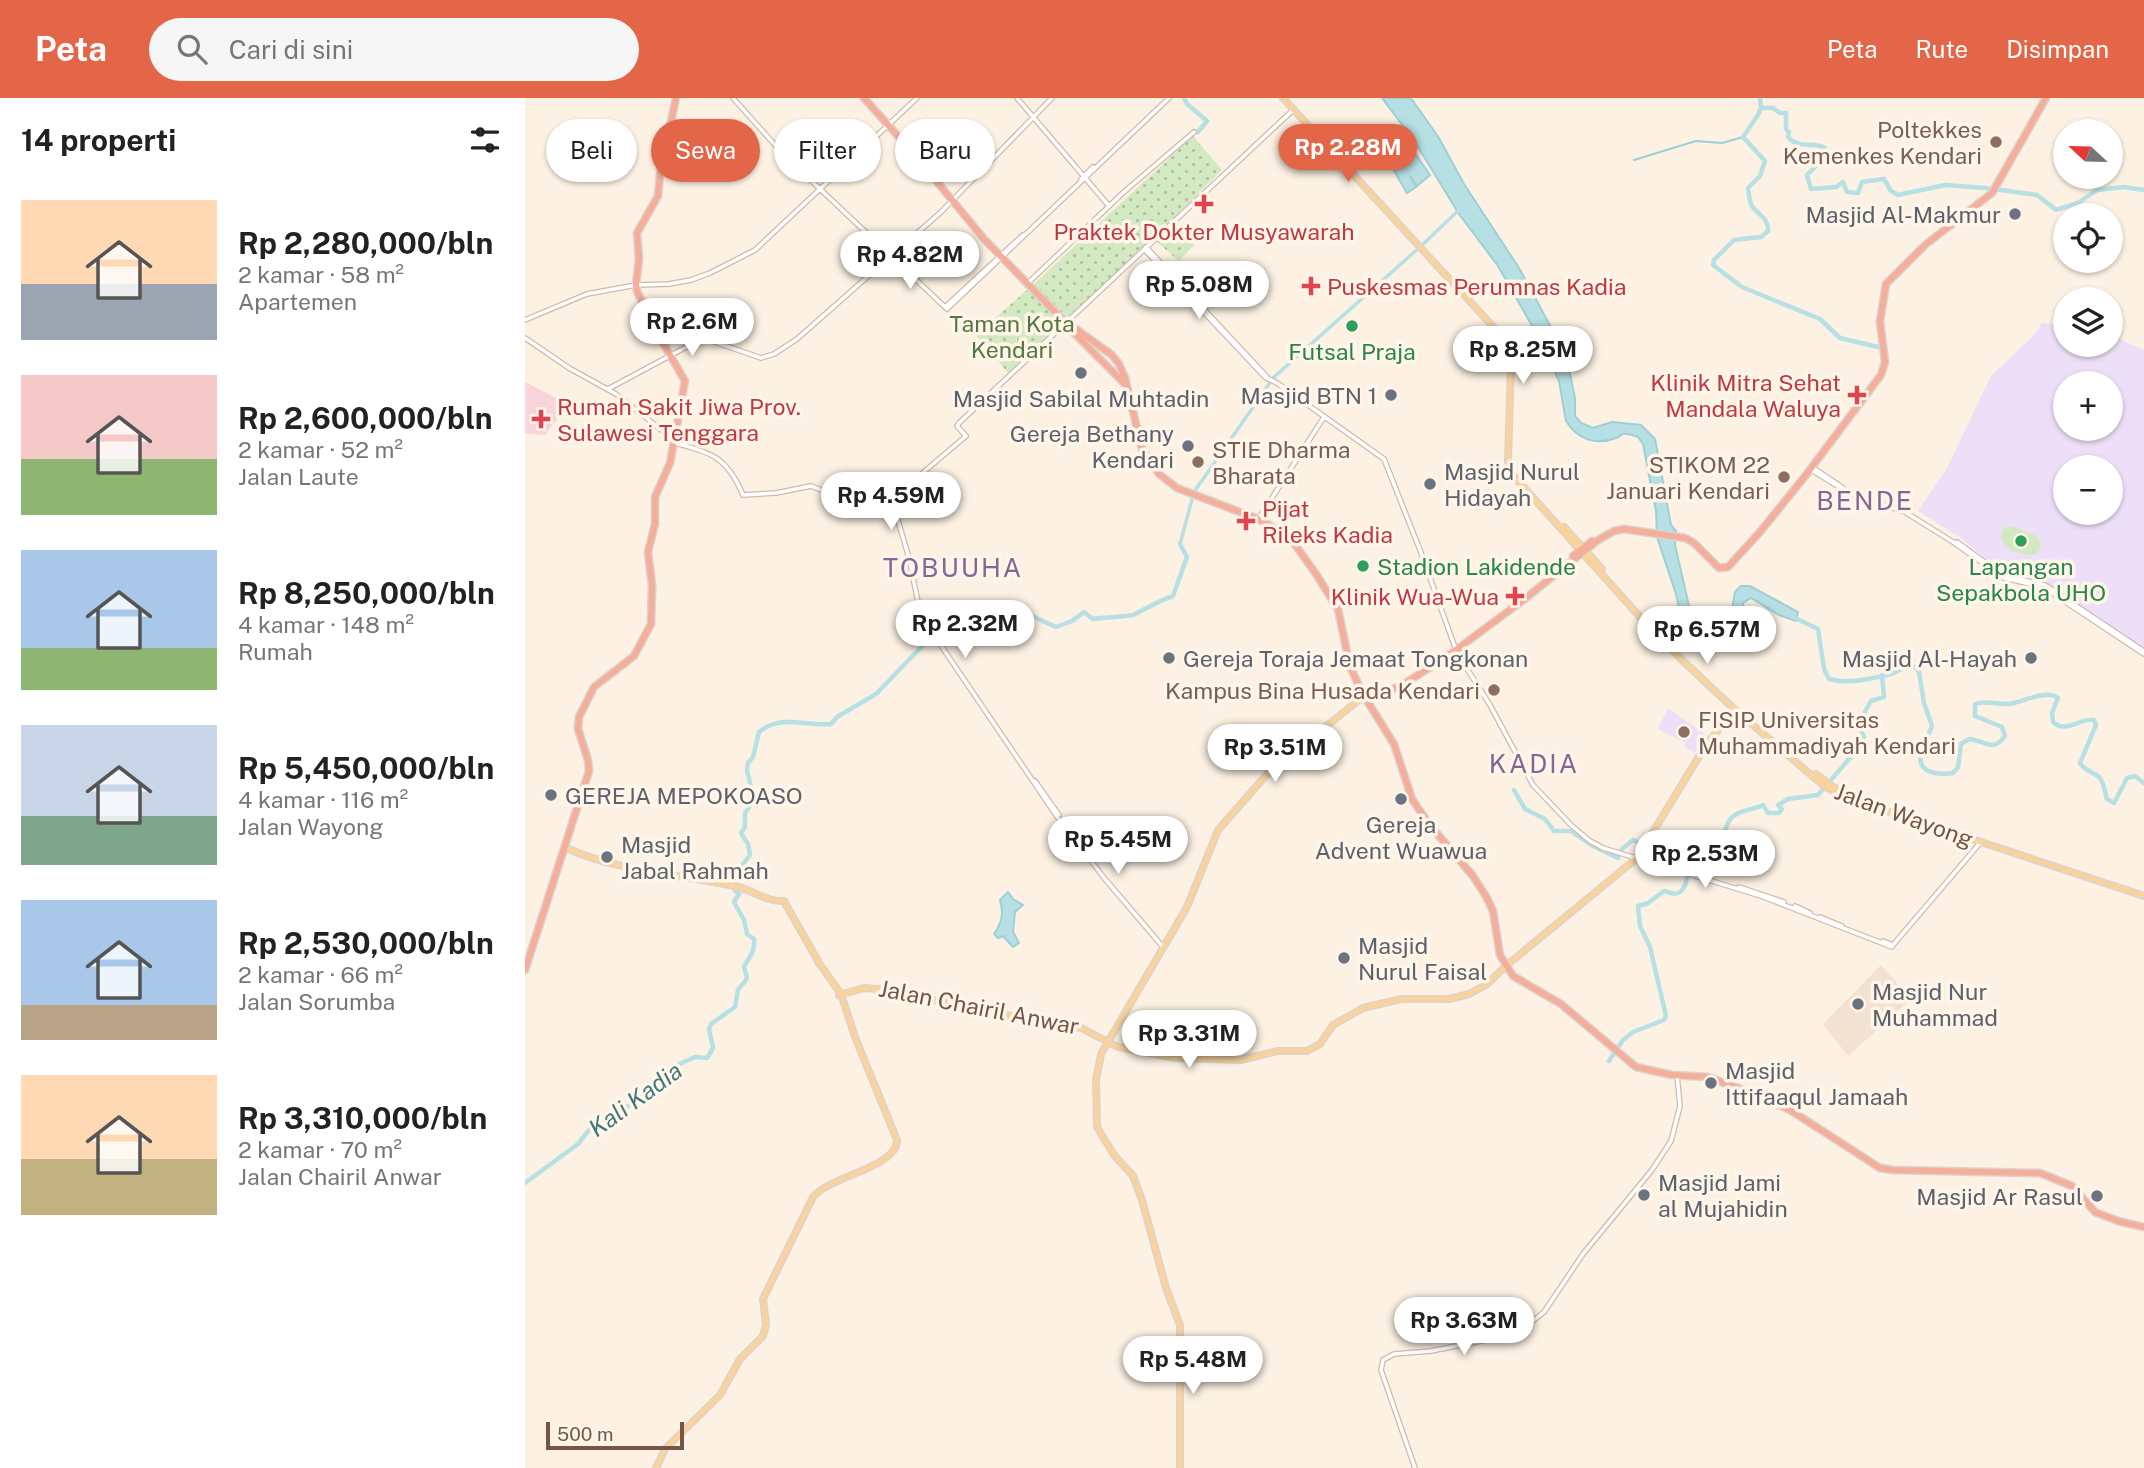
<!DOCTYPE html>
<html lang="id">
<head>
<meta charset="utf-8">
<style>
	body { margin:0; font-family:"Public Sans",sans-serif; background:#f6f6f6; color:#222; height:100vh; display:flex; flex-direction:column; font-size:26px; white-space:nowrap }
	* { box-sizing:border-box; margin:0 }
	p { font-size:23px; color:#767676 }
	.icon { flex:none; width:38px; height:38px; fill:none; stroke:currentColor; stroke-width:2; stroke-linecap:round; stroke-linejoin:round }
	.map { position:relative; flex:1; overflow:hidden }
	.sheet { display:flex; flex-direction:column; background:#fff; width:525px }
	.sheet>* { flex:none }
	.guide { position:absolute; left:21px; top:21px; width:665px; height:63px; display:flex; gap:14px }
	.needle { width:46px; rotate:292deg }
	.buttons { position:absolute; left:1528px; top:21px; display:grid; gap:14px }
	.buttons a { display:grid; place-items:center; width:70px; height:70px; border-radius:50%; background:#fff; box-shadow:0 2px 5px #0004; font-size:35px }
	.scale { position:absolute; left:21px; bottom:18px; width:138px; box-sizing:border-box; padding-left:7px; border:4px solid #735649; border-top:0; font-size:19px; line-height:24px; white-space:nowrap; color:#735649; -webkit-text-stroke:5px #fff5e8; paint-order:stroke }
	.price { position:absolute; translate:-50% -60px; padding:0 16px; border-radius:24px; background:#fff; color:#222; font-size:23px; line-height:46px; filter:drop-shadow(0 2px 4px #0008) }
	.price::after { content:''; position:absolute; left:50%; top:42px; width:21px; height:16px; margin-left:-10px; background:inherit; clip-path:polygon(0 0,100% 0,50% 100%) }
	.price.selected { background:#e46649; color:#fff }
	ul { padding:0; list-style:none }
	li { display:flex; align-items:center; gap:21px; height:175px; padding:0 21px }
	li span { display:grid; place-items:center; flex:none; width:196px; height:140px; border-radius:0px; color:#555 }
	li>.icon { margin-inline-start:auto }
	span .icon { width:84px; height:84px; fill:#fffc; stroke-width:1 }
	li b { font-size:30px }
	h2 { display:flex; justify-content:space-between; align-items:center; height:84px; padding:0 21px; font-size:30px }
	.tag { padding:0 24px; border-radius:32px; background:#fff; box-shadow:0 2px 5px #0004; font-size:24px; line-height:63px }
	.tag.selected { background:#e46649; color:#fff }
	header { display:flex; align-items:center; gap:42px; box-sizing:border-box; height:98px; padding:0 35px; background:#e46649; color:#fff }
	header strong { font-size:33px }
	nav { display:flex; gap:38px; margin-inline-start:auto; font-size:24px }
	.search { width:490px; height:63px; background:#f6f6f6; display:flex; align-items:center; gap:18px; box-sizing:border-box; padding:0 24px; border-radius:38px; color:#767676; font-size:26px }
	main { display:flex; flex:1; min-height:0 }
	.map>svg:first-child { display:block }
	.residential { fill:#f3e2d1 }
	.education { fill:#eedff8; fill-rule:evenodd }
	.medical { fill:#f9d5db }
	.grass { fill:url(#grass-dots) }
	.garden { fill:#d3e9c1 }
	.water { fill:#b7e0e4; stroke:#9ecfd6; stroke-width:2 }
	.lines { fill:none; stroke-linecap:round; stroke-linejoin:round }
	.stream { stroke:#9ecfd6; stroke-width:2 }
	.canal { stroke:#b7e0e4; stroke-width:3.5 }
	.river { stroke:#b7e0e4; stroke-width:4.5 }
	.minor-casing { stroke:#cfbaac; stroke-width:6 }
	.major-casing { stroke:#dbd3d0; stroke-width:8 }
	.highway-casing { stroke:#dbd3d0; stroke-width:9 }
	.minor { stroke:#fff; stroke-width:3.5 }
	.major { stroke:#f9d39b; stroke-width:5 }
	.highway { stroke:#f5ae9a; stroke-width:6 }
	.education-dot { fill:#8d6e63; stroke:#fff5e8; stroke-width:2.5 }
	.health-dot { fill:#e0444e; stroke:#fff5e8; stroke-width:2.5 }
	.worship-dot { fill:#6b7280; stroke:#fff5e8; stroke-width:2.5 }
	.leisure-dot { fill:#2e9e5b; stroke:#fff5e8; stroke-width:2.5 }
	.labels { text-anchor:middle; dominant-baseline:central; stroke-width:7; stroke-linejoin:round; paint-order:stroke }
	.education-label { font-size:23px; fill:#785e54; stroke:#fff5e8; text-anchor:end }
	.worship-label { font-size:23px; fill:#5b616d; stroke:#fff5e8; text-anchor:start }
	.health-label { font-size:23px; fill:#be3a42; stroke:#fff5e8; text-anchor:start }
	.park-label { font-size:23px; fill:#547842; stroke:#fff5e8 }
	.leisure-label { font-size:23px; fill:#27864d; stroke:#fff5e8 }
	.street-label { font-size:23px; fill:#735649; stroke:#fff5e8 }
	.water-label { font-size:24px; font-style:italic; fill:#40777f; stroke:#fff5e8 }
	.quarter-label { font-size:26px; letter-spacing:2px; fill:#846596; stroke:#fff5e8 }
</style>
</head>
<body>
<header>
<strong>Peta</strong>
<div class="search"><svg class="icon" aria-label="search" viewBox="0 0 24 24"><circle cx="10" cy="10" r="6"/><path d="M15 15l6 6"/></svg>Cari di sini</div>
<nav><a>Peta</a><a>Rute</a><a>Disimpan</a></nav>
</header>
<main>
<section class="sheet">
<h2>14 properti<svg class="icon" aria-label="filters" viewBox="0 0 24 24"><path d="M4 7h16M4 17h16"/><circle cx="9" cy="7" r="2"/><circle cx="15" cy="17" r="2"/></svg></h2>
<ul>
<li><span style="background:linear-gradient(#ffd9b3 60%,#9aa5b1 0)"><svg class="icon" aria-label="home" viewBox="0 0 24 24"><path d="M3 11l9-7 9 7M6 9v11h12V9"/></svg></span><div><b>Rp 2,280,000/bln</b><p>2 kamar · 58 m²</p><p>Apartemen</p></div></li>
<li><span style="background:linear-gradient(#f6c9c9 60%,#8fb573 0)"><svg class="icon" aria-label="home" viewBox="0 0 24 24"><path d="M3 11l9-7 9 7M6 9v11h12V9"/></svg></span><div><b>Rp 2,600,000/bln</b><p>2 kamar · 52 m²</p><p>Jalan Laute</p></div></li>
<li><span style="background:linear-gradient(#a9c7e8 70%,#8fb573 0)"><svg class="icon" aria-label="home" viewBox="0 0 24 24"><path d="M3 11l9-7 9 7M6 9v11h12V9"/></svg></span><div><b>Rp 8,250,000/bln</b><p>4 kamar · 148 m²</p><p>Rumah</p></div></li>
<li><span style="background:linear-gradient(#c9d6e8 65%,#7fa58c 0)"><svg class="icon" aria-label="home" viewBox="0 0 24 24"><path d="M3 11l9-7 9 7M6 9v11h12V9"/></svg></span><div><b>Rp 5,450,000/bln</b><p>4 kamar · 116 m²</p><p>Jalan Wayong</p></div></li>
<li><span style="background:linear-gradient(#a9c7e8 75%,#b9a48a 0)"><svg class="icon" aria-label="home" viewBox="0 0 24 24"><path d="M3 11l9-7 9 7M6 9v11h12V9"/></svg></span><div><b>Rp 2,530,000/bln</b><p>2 kamar · 66 m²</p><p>Jalan Sorumba</p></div></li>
<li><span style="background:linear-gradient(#ffd9b3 60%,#c2b280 0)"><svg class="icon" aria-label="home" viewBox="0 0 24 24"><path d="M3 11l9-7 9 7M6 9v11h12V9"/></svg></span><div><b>Rp 3,310,000/bln</b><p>2 kamar · 70 m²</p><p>Jalan Chairil Anwar</p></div></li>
</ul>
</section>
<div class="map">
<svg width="1619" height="1370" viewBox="0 0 1619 1370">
	<defs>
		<pattern id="grass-dots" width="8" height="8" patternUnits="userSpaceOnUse" patternTransform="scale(1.75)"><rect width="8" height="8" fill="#d3e9c1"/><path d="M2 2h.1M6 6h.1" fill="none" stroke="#b0c09f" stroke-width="1.8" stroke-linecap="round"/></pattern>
	</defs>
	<rect width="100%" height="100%" fill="#fcf1e2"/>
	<path class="residential" d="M1356 867 1386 901 1323 958 1298 926Z"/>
	<path class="education" d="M1517 225 1540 227V247H1586V237L1619 252V550L1517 483 1476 474 1436 440 1393 413 1422 370 1466 278 1508 238ZM1540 285H1586V331H1540ZM1540 369H1586V415H1540Z
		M1143 610 1183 638 1170 655 1159 648 1161 645 1133 631Z"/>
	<path class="medical" d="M0 284 43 306 20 337 0 335Z"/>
	<path class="grass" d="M668 38 697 72 621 148 544 220 540 218 509 186Z
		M652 126 669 147 654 163 632 144Z
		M503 191 536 226 484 276 451 237Z"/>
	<path class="garden" d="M1487 428 1512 438 1517 446 1512 456C1497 460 1465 447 1480 429Z"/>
	<path class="water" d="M857 0H885L888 3 914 40 939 86 994 170 1041 257 1050 300V318L1056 325 1068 330 1087 324 1116 327 1130 341 1146 427 1151 433 1150 447 1167 521 1174 530 1180 532 1200 529 1206 517 1210 494 1216 488H1225L1273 514 1271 523 1254 517 1226 500 1218 505 1222 535 1213 545 1182 544 1169 539 1158 527 1151 496 1132 439 1131 413 1118 346 1113 339C1109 338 1106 336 1102 336 1095 335 1097 338 1091 340 1071 348 1052 341 1041 323L1034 283 1014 240 973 168 934 116 890 44Z
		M885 48 905 77 892 88 885 78 891 89 882 95 863 62Z
		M483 794 488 801 498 807 490 814 488 834 494 845 488 849 478 838 473 840 469 836C477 825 479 815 475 802Z"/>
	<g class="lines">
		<path class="stream" d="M1109 62 1171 43 1197 45 1218 39"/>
		<path class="canal" d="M655 446 669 394 749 279 895 149 936 110"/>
		<path class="river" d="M659 0 662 6 682 23 673 34
			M1235 0 1236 10 1233 17 1218 39 1240 63 1235 78 1223 90C1224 95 1224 103 1227 108 1233 117 1244 120 1243 133L1236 139 1209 142 1189 162 1188 167 1217 189 1295 221 1315 240 1353 249
			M1236 10H1248L1255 15H1261V31L1264 34 1263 39C1274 52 1287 43 1300 50L1299 60 1282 77 1286 91 1311 89 1318 84 1322 94 1333 95 1337 84 1359 81 1366 93 1373 97 1420 87 1461 90 1512 97 1531 112 1553 105 1572 92 1599 89 1619 92
			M1266 518 1293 531 1299 571 1304 581C1321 586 1347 581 1365 576 1375 573 1379 567 1391 569L1394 574 1399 605 1407 628C1404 638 1397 646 1396 655 1391 676 1414 677 1428 675L1433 669 1436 646 1444 641C1462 643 1467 655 1480 638L1477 629 1450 618V606C1461 602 1473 607 1484 606 1498 604 1521 591 1533 600L1527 615 1528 624C1541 636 1554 620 1569 622L1571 627 1555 665C1561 674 1567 673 1574 679 1579 684 1580 695 1582 701L1589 705 1602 680 1610 678 1619 685
			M989 692 1000 711 1020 721 1029 733H1046L1066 747 1093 760 1097 751 1108 742C1123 750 1135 753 1153 750L1155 747 1186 734 1192 739 1200 733C1206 710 1221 715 1238 707L1243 715H1254L1257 711 1253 707 1263 701 1293 697 1337 646 1339 639 1333 626 1346 603 1359 599 1357 577
			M1084 963 1098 942 1108 934 1139 922 1141 918 1125 849 1115 828 1113 808 1123 805 1139 793C1145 794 1149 798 1155 794 1162 789 1161 780 1164 773 1169 759 1179 747 1192 739
			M0 1085 53 1046 64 1032 89 1014 110 1005 120 992 131 986 148 969 170 959 182 960 188 950 184 931 186 926 210 909 213 892C222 879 224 885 219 869 225 857 230 855 229 841L222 836 219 822 209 804 214 796 210 793 215 770 225 757 223 746 216 735 220 729V715L229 702 222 672 223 665 228 659 234 634C257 615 280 629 306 626L312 619 351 596 401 544 417 535 444 509 466 507 485 508 531 529 547 523 559 514 568 521C574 520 606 518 608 517 621 511 633 503 648 498L662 459 655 446"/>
		<g class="minor-casing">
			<path id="minor" d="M208 0 258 56 422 211 644 0
				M492 0 584 108
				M556 81 568 69
				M621 149 743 280
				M619 151 740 279 752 285 859 361 895 452 932 555 965 607 1008 687 1047 728 1065 743 1078 750 1236 798 1367 849
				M503 185 600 93 669 34
				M420 209 498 137
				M0 222 62 196 111 187 144 186 166 182 185 175 230 152 392 0
				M0 240 44 270 91 296 149 342
				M83 291 178 240 236 260 249 256 272 241 416 114 527 0
				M150 345C187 355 202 359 218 397L251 395 286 388 323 402 361 406 441 338 432 328 434 325 768 12
				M1287 369 1318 390
				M1285 371 1325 396 1380 414 1428 444 1479 480 1518 489 1619 556
				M367 402 384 460 394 509 419 552 533 720 580 781 638 849
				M734 420 799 319
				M1432 444 1477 477 1520 487 1619 553
				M510 683 534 717
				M1214 789 1259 804
				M1270 808 1285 815
				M1295 819 1317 828
				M1358 843 1368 847 1455 745
				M890 1370 856 1272 858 1262 869 1256 906 1253 976 1239 1009 1222 1019 1214 1058 1156 1127 1072 1146 1043 1155 1008 1152 977"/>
		</g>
		<g class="major-casing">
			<path id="major" d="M758 0 984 246 986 265 983 364 986 375 1115 519 1157 562 1207 609 1299 688 1317 698 1619 798
				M1039 429 1077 471
				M1291 676 1308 689 1327 698
				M41 750C94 774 156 776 213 789 229 793 242 804 259 803L294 865 316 896 330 939 372 1042C373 1069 305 1078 288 1099L238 1201 241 1227 238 1238 215 1261 195 1297 140 1351 131 1370
				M314 897 339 890 365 892 453 912 556 930 593 949 650 960 716 962 753 953H782L795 946 808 927 838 910 876 901H924L944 896 961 887 982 867 1112 760 1178 652 1209 611
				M655 1370V1227L641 1190 617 1102 608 1078 589 1057 572 1029 571 982 576 956 662 809 693 732 744 674 839 598"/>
		</g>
		<g class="highway-casing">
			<path id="highway" d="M339 0 389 56 460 142 538 222
				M537 221 587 257 594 266 600 280 617 351 634 376 652 390 733 421 757 434 766 441 791 476 813 511 825 569 839 598 869 646 887 701 904 726 948 778 962 800 968 813 975 857 988 878 1036 906 1111 969 1147 977 1183 979 1232 997 1265 1012 1355 1070 1368 1072 1515 1075 1547 1088 1570 1114 1593 1123 1619 1129
				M545 231 600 286
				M1048 458 1067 443
				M840 600 876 588 927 555 1001 500 1073 442 1089 433 1099 431 1160 440 1169 445 1194 470 1203 469 1235 434 1281 377 1356 277 1360 264 1355 223 1361 186 1400 147 1467 95 1521 0
				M0 872 64 673 63 662 53 631 54 619 69 589 109 558 126 526 127 487 123 454 130 426V399L145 365 160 283 130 231 112 193 111 187 114 161 112 135 133 98 135 76 151 0"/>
		</g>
		<use href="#minor" class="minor"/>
		<use href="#major" class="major"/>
		<use href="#highway" class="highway"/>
	</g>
	<g class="education-dot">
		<circle cx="1471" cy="44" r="7"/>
		<circle cx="673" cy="364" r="7"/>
		<circle cx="1259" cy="379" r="7"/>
		<circle cx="969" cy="592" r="7"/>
		<circle cx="1159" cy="634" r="7"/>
	</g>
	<g class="health-dot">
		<path d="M675.5 95.5h7v7h7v7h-7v7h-7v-7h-7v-7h7z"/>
		<path d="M782.5 177.5h7v7h7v7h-7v7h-7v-7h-7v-7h7z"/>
		<path d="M1328.5 286.5h7v7h7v7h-7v7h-7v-7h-7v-7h7z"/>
		<path d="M12.5 310.5h7v7h7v7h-7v7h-7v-7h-7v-7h7z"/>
		<path d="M717.5 412.5h7v7h7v7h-7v7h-7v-7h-7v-7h7z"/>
		<path d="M986.5 487.5h7v7h7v7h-7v7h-7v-7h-7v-7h7z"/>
	</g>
	<g class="worship-dot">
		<circle cx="1490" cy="116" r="7"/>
		<circle cx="556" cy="275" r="7"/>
		<circle cx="866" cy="297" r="7"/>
		<circle cx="663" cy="348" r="7"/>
		<circle cx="905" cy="386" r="7"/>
		<circle cx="644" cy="560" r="7"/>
		<circle cx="1506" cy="560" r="7"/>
		<circle cx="26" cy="697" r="7"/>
		<circle cx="876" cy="701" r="7"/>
		<circle cx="82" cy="759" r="7"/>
		<circle cx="819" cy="860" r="7"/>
		<circle cx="1333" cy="906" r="7"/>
		<circle cx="1186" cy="985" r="7"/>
		<circle cx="1119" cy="1097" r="7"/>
		<circle cx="1572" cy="1098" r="7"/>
	</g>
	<g class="leisure-dot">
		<circle cx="827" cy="228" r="7"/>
		<circle cx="1496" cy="443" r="7"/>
		<circle cx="838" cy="468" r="7"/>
	</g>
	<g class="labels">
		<g class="education-label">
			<text x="1457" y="31">Poltekkes<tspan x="1457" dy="26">Kemenkes Kendari</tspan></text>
			<text x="687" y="351" text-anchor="start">STIE Dharma<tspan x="687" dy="26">Bharata</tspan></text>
			<text x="1245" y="366">STIKOM 22<tspan x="1245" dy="26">Januari Kendari</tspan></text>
			<text x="955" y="592">Kampus Bina Husada Kendari</text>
			<text x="1173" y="621" text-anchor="start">FISIP Universitas<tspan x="1173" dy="26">Muhammadiyah Kendari</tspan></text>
		</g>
		<g class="worship-label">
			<text x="1476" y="116" text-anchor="end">Masjid Al-Makmur</text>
			<text x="852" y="297" text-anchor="end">Masjid BTN 1</text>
			<text x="556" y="300" text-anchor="middle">Masjid Sabilal Muhtadin</text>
			<text x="649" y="335" text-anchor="end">Gereja Bethany<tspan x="649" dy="26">Kendari</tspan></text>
			<text x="919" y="373">Masjid Nurul<tspan x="919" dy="26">Hidayah</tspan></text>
			<text x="658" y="560">Gereja Toraja Jemaat Tongkonan</text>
			<text x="1492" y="560" text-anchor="end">Masjid Al-Hayah</text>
			<text x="40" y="697">GEREJA MEPOKOASO</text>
			<text x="876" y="726" text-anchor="middle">Gereja<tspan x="876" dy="26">Advent Wuawua</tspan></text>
			<text x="96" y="746">Masjid<tspan x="96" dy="26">Jabal Rahmah</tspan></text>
			<text x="833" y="847">Masjid<tspan x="833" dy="26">Nurul Faisal</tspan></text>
			<text x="1347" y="893">Masjid Nur<tspan x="1347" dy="26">Muhammad</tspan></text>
			<text x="1200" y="972">Masjid<tspan x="1200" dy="26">Ittifaaqul Jamaah</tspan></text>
			<text x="1133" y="1084">Masjid Jami<tspan x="1133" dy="26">al Mujahidin</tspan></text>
			<text x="1558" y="1098" text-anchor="end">Masjid Ar Rasul</text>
		</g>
		<g class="health-label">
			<text x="679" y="133" text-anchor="middle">Praktek Dokter Musyawarah</text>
			<text x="802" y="188">Puskesmas Perumnas Kadia</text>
			<text x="1316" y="284" text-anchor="end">Klinik Mitra Sehat<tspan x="1316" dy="26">Mandala Waluya</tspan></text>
			<text x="32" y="308">Rumah Sakit Jiwa Prov.<tspan x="32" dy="26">Sulawesi Tenggara</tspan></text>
			<text x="737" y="410">Pijat<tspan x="737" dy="26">Rileks Kadia</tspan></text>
			<text x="974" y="498" text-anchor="end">Klinik Wua-Wua</text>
		</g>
		<g class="park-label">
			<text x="487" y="225">Taman Kota<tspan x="487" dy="26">Kendari</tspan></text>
		</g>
		<g class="leisure-label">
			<text x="827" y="253">Futsal Praja</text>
			<text x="852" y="468" text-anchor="start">Stadion Lakidende</text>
			<text x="1496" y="468">Lapangan<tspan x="1496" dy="26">Sepakbola UHO</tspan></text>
		</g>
		<g class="street-label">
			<text transform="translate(1379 717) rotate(20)">Jalan Wayong</text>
			<text transform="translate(454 909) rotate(11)">Jalan Chairil Anwar</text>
		</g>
		<g class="water-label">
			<text transform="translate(110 1001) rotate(-36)">Kali Kadia</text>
		</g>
		<g class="quarter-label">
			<text x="1340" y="402">BENDE</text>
			<text x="428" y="469">TOBUUHA</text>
			<text x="1009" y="665">KADIA</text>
		</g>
	</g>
</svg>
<div class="buttons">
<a><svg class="needle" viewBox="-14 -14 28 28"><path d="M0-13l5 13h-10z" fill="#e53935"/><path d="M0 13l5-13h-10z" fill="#767676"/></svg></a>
<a><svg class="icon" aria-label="locate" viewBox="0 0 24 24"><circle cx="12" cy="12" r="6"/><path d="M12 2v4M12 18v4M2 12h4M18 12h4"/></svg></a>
<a><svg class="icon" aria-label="layers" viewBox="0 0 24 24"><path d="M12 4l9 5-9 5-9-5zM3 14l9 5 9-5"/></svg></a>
<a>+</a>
<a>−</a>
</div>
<div class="scale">500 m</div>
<b class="price selected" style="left:823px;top:86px">Rp 2.28M</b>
<b class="price" style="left:385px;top:193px">Rp 4.82M</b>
<b class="price" style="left:674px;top:223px">Rp 5.08M</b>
<b class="price" style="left:167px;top:260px">Rp 2.6M</b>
<b class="price" style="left:998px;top:288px">Rp 8.25M</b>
<b class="price" style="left:366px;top:434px">Rp 4.59M</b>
<b class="price" style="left:440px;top:562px">Rp 2.32M</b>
<b class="price" style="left:1182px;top:568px">Rp 6.57M</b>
<b class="price" style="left:750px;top:686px">Rp 3.51M</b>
<b class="price" style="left:593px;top:778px">Rp 5.45M</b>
<b class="price" style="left:1180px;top:792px">Rp 2.53M</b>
<b class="price" style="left:664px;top:972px">Rp 3.31M</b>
<b class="price" style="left:939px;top:1259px">Rp 3.63M</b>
<b class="price" style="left:668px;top:1298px">Rp 5.48M</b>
<div class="guide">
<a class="tag">Beli</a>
<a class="tag selected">Sewa</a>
<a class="tag">Filter</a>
<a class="tag">Baru</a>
</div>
</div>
</main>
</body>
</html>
